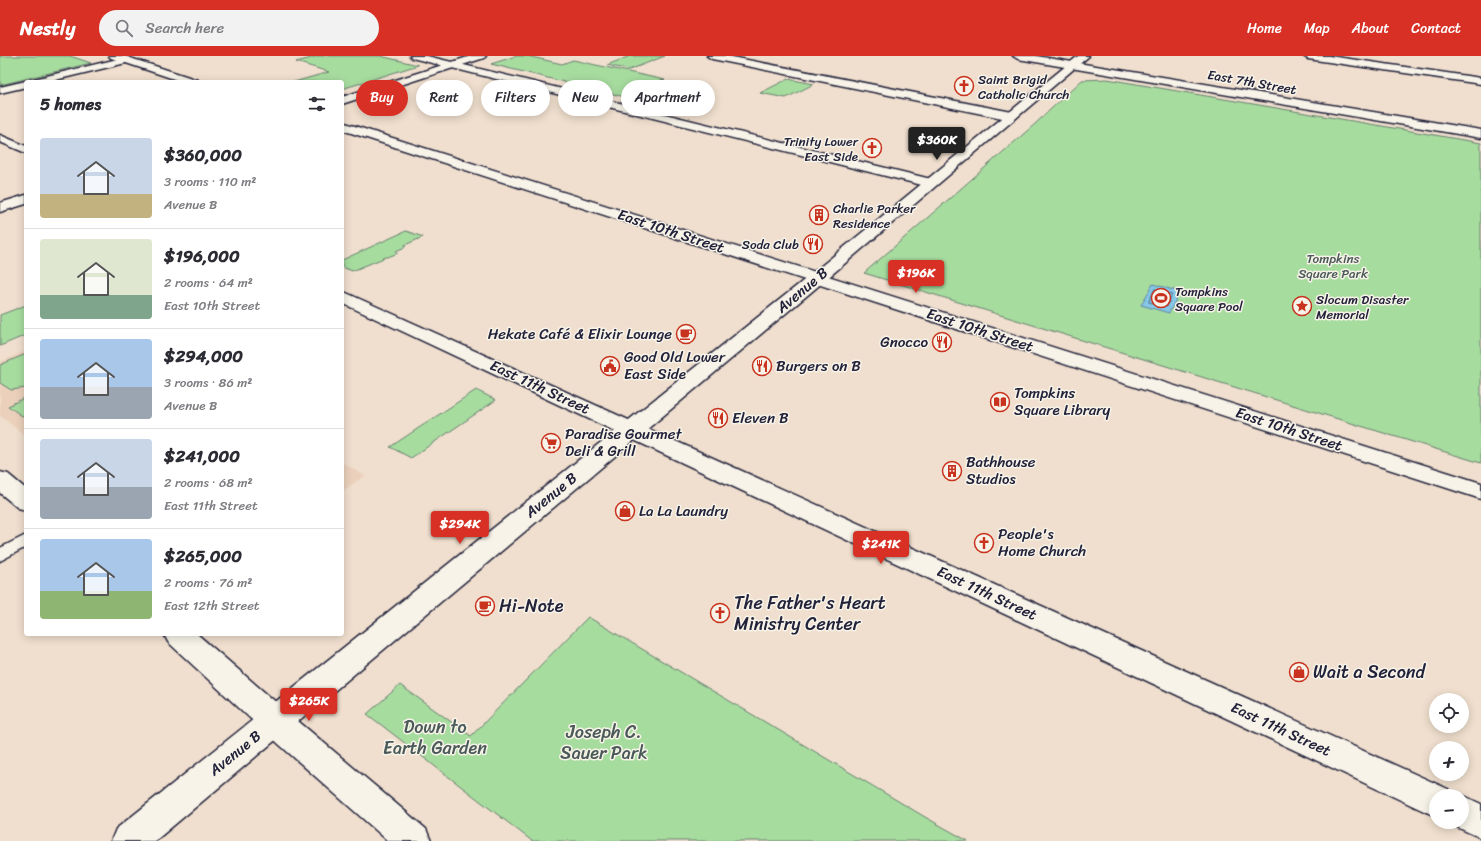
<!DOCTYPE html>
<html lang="en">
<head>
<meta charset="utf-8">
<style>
	body { margin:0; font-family:Sriracha,sans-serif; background:#f2f2f3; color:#2b2b33; height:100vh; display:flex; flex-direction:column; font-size:15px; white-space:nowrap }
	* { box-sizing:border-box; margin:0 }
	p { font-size:13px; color:#7c7c81 }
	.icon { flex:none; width:22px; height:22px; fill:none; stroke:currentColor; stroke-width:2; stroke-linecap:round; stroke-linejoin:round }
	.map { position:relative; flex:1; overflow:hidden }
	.panel { position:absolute; left:24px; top:24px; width:320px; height:556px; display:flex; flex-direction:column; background:#fff; border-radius:4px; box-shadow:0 2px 10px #0003 }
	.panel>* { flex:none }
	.hud { position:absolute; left:356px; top:24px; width:380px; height:36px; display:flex; gap:8px }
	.buttons { position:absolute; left:1429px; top:637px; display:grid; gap:8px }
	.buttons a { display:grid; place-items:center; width:40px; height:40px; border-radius:50%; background:#fff; box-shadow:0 2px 10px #0003; font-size:20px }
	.price { position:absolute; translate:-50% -34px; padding:0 9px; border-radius:4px; background:#d93025; color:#fff; font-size:13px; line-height:26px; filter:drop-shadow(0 1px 2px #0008) }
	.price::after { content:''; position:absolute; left:50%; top:24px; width:12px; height:9px; margin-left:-6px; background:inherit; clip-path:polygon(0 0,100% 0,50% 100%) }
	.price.selected { background:#222; color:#fff }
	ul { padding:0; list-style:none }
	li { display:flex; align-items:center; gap:12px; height:100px; padding:0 16px }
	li+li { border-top:1px solid #e1e1e2 }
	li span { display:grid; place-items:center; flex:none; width:112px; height:80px; border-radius:4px; color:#555 }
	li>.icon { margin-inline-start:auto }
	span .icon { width:48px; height:48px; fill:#fffc; stroke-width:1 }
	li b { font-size:17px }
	h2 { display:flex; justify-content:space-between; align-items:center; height:48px; padding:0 16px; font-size:17px }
	.pill { padding:0 14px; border-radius:18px; background:#fff; box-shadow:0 2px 10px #0003; font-size:14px; line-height:36px }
	.pill.selected { background:#d93025; color:#fff }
	header { display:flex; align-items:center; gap:24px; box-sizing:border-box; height:56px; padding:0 20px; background:#d93025; color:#fff }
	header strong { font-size:19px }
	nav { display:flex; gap:22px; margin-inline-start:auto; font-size:14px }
	.search { width:280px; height:36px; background:#f2f2f3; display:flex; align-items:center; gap:10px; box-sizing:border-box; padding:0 14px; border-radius:22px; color:#7c7c81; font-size:15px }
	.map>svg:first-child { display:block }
	.built { fill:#ebd1bc }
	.green { fill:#a7dc9f; stroke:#647f6d }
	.water { fill:#86c7e7; stroke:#5e85a2 }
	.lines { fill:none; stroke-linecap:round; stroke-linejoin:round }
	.shore { stroke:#4a6480; stroke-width:1 }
	.service-casing { stroke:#22223b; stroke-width:3 }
	.pedestrian-casing { stroke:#22223b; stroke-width:3 }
	.minor-casing { stroke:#22223b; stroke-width:3 }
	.tertiary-casing { stroke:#22223b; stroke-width:3 }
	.secondary-casing { stroke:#22223b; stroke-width:3 }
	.service { fill:#f7f3e8; fill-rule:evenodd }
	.pedestrian { fill:#f7f3e8; fill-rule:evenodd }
	.minor { fill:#f7f3e8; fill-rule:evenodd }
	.tertiary { fill:#f7f3e8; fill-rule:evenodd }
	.secondary { fill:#f7f3e8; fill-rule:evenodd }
	.labels { text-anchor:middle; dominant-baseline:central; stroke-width:3; stroke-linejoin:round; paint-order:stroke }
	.far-poi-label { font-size:13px; fill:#22223b; stroke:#f7f3e8; text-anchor:start }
	.far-street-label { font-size:13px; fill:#22223b; stroke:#f7f3e8 }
	.far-park-label { font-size:13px; fill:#4a5a59; stroke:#f7f3e8 }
	.street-label { font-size:15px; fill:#22223b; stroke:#f7f3e8 }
	.poi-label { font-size:15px; fill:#22223b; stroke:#f7f3e8; text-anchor:start }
	.near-poi-label { font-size:18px; fill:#22223b; stroke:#f7f3e8; text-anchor:start }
	.near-park-label { font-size:18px; fill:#4a5a59; stroke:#f7f3e8 }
</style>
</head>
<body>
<header>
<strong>Nestly</strong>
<div class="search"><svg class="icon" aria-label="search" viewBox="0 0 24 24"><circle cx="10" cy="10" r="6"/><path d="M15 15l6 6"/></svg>Search here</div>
<nav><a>Home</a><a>Map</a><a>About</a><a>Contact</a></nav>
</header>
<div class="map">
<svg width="1481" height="785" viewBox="0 0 1481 785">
	<rect width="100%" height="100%" fill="#f0dfce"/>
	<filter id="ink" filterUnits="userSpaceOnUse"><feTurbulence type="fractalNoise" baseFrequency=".025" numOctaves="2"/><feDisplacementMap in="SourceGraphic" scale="8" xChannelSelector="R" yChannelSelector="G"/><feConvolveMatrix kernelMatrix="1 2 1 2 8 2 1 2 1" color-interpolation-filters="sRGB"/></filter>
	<g filter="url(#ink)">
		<path class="built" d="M26 295V380L0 360V306Z
			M342 406 365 420 342 435Z"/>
		<path class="green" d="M0 0H70L91 7 0 29Z
			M319 0H380L418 9 342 33V26H294L329 16 296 6Z
			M516 0H527L562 8 573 4 665 24 625 41 491 8Z
			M630 0H665L629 14 607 9Z
			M788 23 814 28 786 42 760 37Z
			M1107 23 1481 87V407L864 217 1035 68 1082 24Z
			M406 175 423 181 405 189V191L396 195 398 197 388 201H386L352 215 342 211V204Z
			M26 249V279L0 290V259Z
			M26 298V332L11 334 0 327V309Z
			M476 334 496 344 411 402 390 391Z
			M26 341V363L8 350Z
			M588 561 925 761 968 785H532L367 658 400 629 471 680Z"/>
		<path class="water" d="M1153 228 1180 236 1169 257 1141 249Z"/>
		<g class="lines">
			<path class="shore" d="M1155 233 1172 238 1167 251 1149 246Z"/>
			<g class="service-casing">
				<path id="service" d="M26 479V491L0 505V492Z"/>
			</g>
			<g class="pedestrian-casing">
				<path id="pedestrian" d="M0 79 26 90V97L0 86Z"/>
			</g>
			<g class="minor-casing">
				<path id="minor" d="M410 0H427L935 124 937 127 935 130 930 131 412 2Z
					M707 0H727L1012 56 1016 58 1018 60 1016 62 1012 64 712 3Z
					M1013 0H1036L1481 74V82L1018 3Z
					M1303 0H1329L1481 22V28L1308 3Z
					M126 1 130 2 131 4 130 6 47 26H26V31L0 37V31L26 25 29 26 30 24Z
					M342 66 1481 427V443L342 74Z
					M342 235 1448 733 1451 740H1436V760L1424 755 342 247Z
					M0 416 8 418 26 433V454L18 452 0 437Z
					M164 578H197L285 654 426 773 431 785H388L263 674 168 586Z
					M1462 739 1481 748V782L1450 768V766H1462V740H1461Z"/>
			</g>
			<g class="tertiary-casing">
				<path id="tertiary" d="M109 0H124L198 24 199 26H183L111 2Z
					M1078 0H1089L810 237 155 785H111L116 773 798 229Z"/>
			</g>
			<g class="secondary-casing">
				<path id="secondary" d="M471 0H486L484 2 342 48V41Z
					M26 139V148L0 156V147Z"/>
			</g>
			<use href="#service" class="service"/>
			<use href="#pedestrian" class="pedestrian"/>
			<use href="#minor" class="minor"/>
			<use href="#tertiary" class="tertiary"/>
			<use href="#secondary" class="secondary"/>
		</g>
	</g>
	<defs>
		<g id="church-ring" transform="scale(1)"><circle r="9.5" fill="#f7f3e8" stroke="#c8321e" stroke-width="1.5"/><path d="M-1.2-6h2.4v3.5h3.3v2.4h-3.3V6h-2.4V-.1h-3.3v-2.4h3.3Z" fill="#c8321e"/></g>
		<g id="building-ring" transform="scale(1)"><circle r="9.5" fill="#f7f3e8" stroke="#c8321e" stroke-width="1.5"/><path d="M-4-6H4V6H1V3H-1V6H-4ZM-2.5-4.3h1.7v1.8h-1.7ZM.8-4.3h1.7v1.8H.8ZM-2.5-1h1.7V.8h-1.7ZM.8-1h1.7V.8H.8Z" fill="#c8321e"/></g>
		<g id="restaurant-ring" transform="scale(1)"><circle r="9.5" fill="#f7f3e8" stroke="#c8321e" stroke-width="1.5"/><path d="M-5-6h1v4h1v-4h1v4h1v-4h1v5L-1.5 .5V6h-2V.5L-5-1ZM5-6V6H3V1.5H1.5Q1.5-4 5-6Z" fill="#c8321e"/></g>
		<g id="stadium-ring" transform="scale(1)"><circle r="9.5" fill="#f7f3e8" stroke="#c8321e" stroke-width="1.5"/><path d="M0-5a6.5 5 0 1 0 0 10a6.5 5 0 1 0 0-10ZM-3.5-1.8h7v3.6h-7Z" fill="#c8321e"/></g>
		<g id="sight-ring" transform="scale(1)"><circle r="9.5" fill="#f7f3e8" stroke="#c8321e" stroke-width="1.5"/><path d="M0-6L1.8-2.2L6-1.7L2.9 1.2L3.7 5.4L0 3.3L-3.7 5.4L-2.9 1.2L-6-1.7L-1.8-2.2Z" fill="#c8321e"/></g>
		<g id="cafe-ring" transform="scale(1)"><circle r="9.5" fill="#f7f3e8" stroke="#c8321e" stroke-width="1.5"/><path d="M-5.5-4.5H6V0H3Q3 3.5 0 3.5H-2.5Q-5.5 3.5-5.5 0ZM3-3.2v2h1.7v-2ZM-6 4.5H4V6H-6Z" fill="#c8321e"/></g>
		<g id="civic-ring" transform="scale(1)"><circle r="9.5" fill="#f7f3e8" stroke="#c8321e" stroke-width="1.5"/><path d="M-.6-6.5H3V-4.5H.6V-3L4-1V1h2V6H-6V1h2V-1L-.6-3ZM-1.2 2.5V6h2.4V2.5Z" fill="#c8321e"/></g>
		<g id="library-ring" transform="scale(1)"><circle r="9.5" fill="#f7f3e8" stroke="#c8321e" stroke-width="1.5"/><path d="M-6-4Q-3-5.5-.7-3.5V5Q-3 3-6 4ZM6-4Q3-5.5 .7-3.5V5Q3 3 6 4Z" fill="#c8321e"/></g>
		<g id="supermarket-ring" transform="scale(1)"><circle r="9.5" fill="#f7f3e8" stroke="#c8321e" stroke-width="1.5"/><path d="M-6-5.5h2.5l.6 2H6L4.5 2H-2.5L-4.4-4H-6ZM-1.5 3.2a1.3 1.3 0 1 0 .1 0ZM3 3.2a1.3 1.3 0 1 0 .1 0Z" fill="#c8321e"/></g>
		<g id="shop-ring" transform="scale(1)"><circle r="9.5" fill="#f7f3e8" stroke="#c8321e" stroke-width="1.5"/><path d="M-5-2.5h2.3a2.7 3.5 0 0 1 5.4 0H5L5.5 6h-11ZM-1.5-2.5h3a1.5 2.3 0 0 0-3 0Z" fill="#c8321e"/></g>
	</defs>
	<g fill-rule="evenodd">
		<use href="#church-ring" x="964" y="30"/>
		<use href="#church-ring" x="872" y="92"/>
		<use href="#building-ring" x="819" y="159"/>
		<use href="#restaurant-ring" x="813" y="188"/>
		<use href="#stadium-ring" x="1161" y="242"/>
		<use href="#sight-ring" x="1302" y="250"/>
		<use href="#cafe-ring" x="686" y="278"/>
		<use href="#restaurant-ring" x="942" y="286"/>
		<use href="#civic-ring" x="610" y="310"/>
		<use href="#restaurant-ring" x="762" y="310"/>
		<use href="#library-ring" x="1000" y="346"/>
		<use href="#restaurant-ring" x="718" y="362"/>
		<use href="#supermarket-ring" x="551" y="387"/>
		<use href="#building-ring" x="952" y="415"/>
		<use href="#shop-ring" x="625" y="455"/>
		<use href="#church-ring" x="984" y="487"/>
		<use href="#cafe-ring" x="485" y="550"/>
		<use href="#church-ring" x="720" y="557"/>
		<use href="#shop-ring" x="1299" y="616"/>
	</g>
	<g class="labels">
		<g class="far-poi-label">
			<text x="978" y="23">Saint Brigid<tspan x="978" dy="15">Catholic Church</tspan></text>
			<text x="858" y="85" text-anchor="end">Trinity Lower<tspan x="858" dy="15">East Side</tspan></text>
			<text x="833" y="152">Charlie Parker<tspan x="833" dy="15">Residence</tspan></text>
			<text x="799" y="188" text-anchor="end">Soda Club</text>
			<text x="1175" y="235">Tompkins<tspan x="1175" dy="15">Square Pool</tspan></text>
			<text x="1316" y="243">Slocum Disaster<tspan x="1316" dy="15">Memorial</tspan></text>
		</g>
		<g class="far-street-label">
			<text transform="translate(1252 26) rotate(10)">East 7th Street</text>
		</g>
		<g class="far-park-label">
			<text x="1333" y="202">Tompkins<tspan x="1333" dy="15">Square Park</tspan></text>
		</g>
		<g class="street-label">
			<text transform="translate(671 175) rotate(18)">East 10th Street</text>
			<text transform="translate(802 234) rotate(-40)">Avenue B</text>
			<text transform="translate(980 274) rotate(18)">East 10th Street</text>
			<text transform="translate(540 331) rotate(25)">East 11th Street</text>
			<text transform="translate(1289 373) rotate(18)">East 10th Street</text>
			<text transform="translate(551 439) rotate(-39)">Avenue B</text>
			<text transform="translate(987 537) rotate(25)">East 11th Street</text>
			<text transform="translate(1281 673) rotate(25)">East 11th Street</text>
			<text transform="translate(235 697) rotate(-39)">Avenue B</text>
		</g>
		<g class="poi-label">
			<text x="672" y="278" text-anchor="end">Hekate Café &amp; Elixir Lounge</text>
			<text x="928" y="286" text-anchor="end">Gnocco</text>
			<text x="624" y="301">Good Old Lower<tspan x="624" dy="17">East Side</tspan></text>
			<text x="776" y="310">Burgers on B</text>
			<text x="1014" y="337">Tompkins<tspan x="1014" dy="17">Square Library</tspan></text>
			<text x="732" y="362">Eleven B</text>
			<text x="565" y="378">Paradise Gourmet<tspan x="565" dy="17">Deli &amp; Grill</tspan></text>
			<text x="966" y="406">Bathhouse<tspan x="966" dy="17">Studios</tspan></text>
			<text x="639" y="455">La La Laundry</text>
			<text x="998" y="478">People's<tspan x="998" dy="17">Home Church</tspan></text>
		</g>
		<g class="near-poi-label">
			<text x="734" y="547">The Father's Heart<tspan x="734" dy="21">Ministry Center</tspan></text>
			<text x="499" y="550">Hi-Note</text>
			<text x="1313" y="616">Wait a Second</text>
		</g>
		<g class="near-park-label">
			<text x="435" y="671">Down to<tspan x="435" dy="21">Earth Garden</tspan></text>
			<text x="604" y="676">Joseph C.<tspan x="604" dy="21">Sauer Park</tspan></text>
		</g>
	</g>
</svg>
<div class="buttons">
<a><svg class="icon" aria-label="locate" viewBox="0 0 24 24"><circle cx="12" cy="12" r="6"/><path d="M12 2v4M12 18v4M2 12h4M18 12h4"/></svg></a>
<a>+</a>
<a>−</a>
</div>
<b class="price selected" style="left:937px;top:105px">$360K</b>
<b class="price" style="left:916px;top:238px">$196K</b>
<b class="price" style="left:460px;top:489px">$294K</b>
<b class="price" style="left:881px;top:509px">$241K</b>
<b class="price" style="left:309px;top:666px">$265K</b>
<div class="hud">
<a class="pill selected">Buy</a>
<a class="pill">Rent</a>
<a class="pill">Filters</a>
<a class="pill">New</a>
<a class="pill">Apartment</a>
</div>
<section class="panel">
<h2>5 homes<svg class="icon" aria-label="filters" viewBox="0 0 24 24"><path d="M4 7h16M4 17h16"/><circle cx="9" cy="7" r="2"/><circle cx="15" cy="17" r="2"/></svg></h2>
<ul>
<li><span style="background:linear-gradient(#c9d6e8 70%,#c2b280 0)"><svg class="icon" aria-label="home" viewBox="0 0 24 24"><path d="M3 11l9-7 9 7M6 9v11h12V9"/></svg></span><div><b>$360,000</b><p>3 rooms · 110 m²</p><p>Avenue B</p></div></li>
<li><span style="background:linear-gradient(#dfe7d0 70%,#7fa58c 0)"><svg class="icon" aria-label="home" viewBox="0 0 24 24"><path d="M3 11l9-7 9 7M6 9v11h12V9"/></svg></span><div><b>$196,000</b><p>2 rooms · 64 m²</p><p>East 10th Street</p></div></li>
<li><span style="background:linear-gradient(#a9c7e8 60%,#9aa5b1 0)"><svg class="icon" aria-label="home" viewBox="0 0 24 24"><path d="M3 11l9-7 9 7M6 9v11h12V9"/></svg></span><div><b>$294,000</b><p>3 rooms · 86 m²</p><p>Avenue B</p></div></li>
<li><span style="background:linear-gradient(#c9d6e8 60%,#9aa5b1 0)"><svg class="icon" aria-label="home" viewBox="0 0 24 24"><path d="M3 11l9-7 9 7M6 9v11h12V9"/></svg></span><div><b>$241,000</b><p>2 rooms · 68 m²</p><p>East 11th Street</p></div></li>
<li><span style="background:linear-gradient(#a9c7e8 65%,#8fb573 0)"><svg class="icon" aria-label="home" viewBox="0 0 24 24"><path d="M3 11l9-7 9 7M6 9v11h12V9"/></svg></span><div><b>$265,000</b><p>2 rooms · 76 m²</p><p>East 12th Street</p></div></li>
</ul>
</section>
</div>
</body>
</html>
